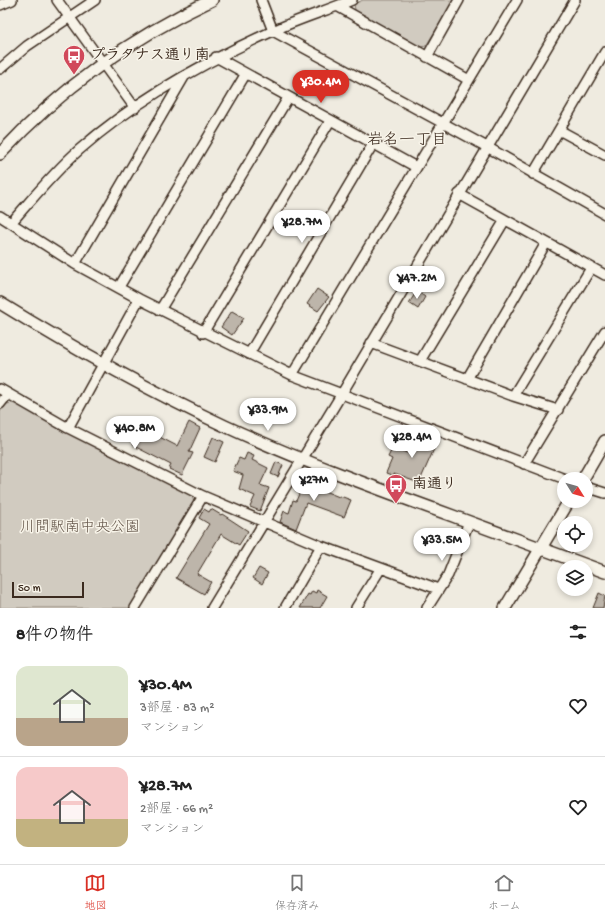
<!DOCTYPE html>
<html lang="ja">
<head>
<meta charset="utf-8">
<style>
	body { margin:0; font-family:"Gochi Hand","Klee One",sans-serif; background:#f2f2f2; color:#222; height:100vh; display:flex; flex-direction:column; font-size:15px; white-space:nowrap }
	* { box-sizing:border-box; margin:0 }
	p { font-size:13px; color:#767676 }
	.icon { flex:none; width:22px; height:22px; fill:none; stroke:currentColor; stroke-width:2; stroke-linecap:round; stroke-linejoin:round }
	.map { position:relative; height:608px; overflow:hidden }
	.details { display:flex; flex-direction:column; background:#fff; flex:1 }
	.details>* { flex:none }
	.needle { width:26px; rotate:127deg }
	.controls { position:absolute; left:557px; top:472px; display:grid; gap:8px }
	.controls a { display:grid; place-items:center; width:36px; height:36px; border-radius:50%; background:#fff; box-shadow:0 2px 6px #0003; font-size:20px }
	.scale { position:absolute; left:12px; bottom:10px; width:72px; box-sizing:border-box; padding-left:4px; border:2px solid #3b2a1e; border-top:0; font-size:11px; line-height:14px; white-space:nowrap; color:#3b2a1e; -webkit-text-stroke:3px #f7f3e8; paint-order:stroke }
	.price { position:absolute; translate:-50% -34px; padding:0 9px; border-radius:14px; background:#fff; color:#222; font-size:13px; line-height:26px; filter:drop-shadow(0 1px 2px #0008) }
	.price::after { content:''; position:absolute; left:50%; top:24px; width:12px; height:9px; margin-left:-6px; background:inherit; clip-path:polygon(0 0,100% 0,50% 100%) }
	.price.on { background:#d93025; color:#fff }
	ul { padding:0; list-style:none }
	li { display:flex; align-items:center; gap:12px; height:100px; padding:0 16px }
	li+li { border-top:1px solid #e0e0e0 }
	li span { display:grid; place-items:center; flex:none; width:112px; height:80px; border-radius:12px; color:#555 }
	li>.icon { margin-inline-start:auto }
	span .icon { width:48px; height:48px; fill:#fffc; stroke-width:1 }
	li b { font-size:17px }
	h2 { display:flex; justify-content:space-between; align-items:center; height:48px; padding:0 16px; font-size:17px }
	.tab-bar { display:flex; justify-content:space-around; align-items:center; height:56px; border-top:1px solid #e0e0e0; background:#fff; font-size:11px; color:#767676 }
	.tab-bar a { display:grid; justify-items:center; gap:2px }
	.tab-bar .on { color:#d93025 }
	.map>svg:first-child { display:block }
	.green { fill:#d1cbc0; stroke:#867a6f }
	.building { fill:#bdb5aa; stroke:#3b2a1e }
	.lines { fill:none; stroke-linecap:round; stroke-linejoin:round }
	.minor-casing { stroke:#3b2a1e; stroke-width:12 }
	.tertiary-casing { stroke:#3b2a1e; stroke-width:14 }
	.minor { stroke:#f7f3e8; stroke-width:9 }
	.tertiary { stroke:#f7f3e8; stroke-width:11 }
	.labels { text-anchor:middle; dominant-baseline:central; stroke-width:3; stroke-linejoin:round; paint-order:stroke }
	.poi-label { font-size:15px; font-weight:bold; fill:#3b2a1e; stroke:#f7f3e8; text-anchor:start }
	.park-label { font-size:15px; fill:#605246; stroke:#f7f3e8 }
	.neighbourhood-label { font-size:16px; fill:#3b2a1e; stroke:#f7f3e8 }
</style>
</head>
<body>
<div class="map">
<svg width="605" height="608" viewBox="0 0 605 608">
	<rect width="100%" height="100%" fill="#efebe0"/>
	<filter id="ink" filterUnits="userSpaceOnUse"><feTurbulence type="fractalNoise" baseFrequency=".025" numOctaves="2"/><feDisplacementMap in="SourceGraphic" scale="8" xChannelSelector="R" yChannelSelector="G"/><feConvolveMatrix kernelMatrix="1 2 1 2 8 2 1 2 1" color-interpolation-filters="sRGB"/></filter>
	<g filter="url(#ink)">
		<path class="green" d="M363 0H454L426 46 420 47 355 10 354 4Z
			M15 403 110 455 192 495 194 503 130 608H0V411L5 404Z"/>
		<path class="building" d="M317 289 329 297 318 311 307 304Z
			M417 291 425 297 418 309 409 303Z
			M232 311 244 318 232 335 221 327Z
			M189 422 200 428 189 452 193 453 182 475 169 469 171 465 132 445 142 428 177 446Z
			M414 435 425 439 427 435 438 440 419 483 394 474V476L386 473 392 459 388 457 393 447 407 453Z
			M213 437 224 442 215 462 204 457Z
			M247 453 254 456 252 460 268 468 260 485 269 488 260 511 250 507 255 496 239 489 243 475 233 471 239 458 244 460Z
			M276 462 283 465 278 477 271 474Z
			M310 473 321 478 317 488 339 497 340 496 351 500 344 517 306 503 296 529 280 522 284 511 289 513 293 500 296 501 301 489 303 490Z
			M204 509 209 512 211 509 221 515 222 514 248 531 239 545 221 534 197 574 211 582 204 594 176 578 209 524 199 518Z
			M259 568 268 573 262 584 253 578Z
			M317 590 327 596 320 608H300L308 594 310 595 312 591 316 593Z
			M599 593 605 596 603 608H593Z"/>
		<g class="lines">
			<g class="minor-casing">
				<path id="minor" d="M57 0 135 108
					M261 0 273 31 487 147 605 214
					M0 5 12 0
					M337 6 469 80
					M216 57 416 167
					M427 57 459 0
					M0 69 27 46 95 0
					M559 130 605 155
					M533 174 605 52
					M459 194 605 275
					M0 216 75 264 139 299 292 375 565 479
					M11 223C33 198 54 172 79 150 136 100 204 62 273 31 298 19 326 11 352 0
					M75 264 184 77
					M119 287 245 75
					M160 310 288 98
					M203 333 330 121
					M371 343 513 396 558 410
					M249 354 373 144
					M420 361 505 220
					M292 375 517 0
					M467 379 546 243
					M0 389 68 428 203 496 321 546 438 589
					M513 396 591 268
					M0 404 8 394
					M68 428 139 299
					M524 464 605 331
					M586 487 605 493
					M135 608 203 496
					M212 608 341 395 575 0
					M285 608 321 546
					M356 608 381 568
					M427 608 448 575 469 522"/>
			</g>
			<g class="tertiary-casing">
				<path id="tertiary" d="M0 154C60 89 133 37 212 0
					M0 303C73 348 148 390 225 426 303 462 384 491 464 520 511 537 558 555 605 572
					M583 479 605 441
					M505 608 569 501"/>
			</g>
			<use href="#minor" class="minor"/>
			<use href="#tertiary" class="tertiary"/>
		</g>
	</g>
	<defs>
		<g id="bus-pin" transform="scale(1.15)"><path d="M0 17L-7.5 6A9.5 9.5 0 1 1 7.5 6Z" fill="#d1495b" stroke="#f7f3e8"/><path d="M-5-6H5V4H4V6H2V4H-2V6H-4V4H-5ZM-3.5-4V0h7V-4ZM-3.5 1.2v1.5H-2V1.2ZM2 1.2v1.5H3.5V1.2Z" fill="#fff"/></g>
	</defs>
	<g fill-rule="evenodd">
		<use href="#bus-pin" x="74" y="56"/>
		<use href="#bus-pin" x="396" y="485"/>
	</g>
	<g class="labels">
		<g class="poi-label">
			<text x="90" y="56">プラタナス通り南</text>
			<text x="412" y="485">南通り</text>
		</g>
		<g class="park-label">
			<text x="80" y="528">川間駅南中央公園</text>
		</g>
		<g class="neighbourhood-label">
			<text x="407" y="141">岩名一丁目</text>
		</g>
	</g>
</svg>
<div class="controls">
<a><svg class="needle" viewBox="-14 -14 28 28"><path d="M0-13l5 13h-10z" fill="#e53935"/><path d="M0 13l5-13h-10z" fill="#767676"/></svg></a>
<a><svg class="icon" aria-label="locate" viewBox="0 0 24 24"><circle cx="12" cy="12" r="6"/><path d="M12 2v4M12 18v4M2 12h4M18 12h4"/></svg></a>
<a><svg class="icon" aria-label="layers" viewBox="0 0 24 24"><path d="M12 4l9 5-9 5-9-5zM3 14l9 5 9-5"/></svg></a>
</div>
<div class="scale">50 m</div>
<b class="price on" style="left:321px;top:104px">¥30.4M</b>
<b class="price" style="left:302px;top:244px">¥28.7M</b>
<b class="price" style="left:417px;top:300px">¥47.2M</b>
<b class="price" style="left:268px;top:432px">¥33.9M</b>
<b class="price" style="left:135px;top:450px">¥40.8M</b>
<b class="price" style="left:412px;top:459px">¥28.4M</b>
<b class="price" style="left:314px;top:502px">¥27M</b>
<b class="price" style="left:442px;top:562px">¥33.5M</b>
</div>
<section class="details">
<h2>8件の物件<svg class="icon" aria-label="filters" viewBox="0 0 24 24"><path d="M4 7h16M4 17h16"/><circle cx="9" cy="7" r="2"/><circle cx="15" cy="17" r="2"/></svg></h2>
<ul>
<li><span style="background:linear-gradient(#dfe7d0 65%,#b9a48a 0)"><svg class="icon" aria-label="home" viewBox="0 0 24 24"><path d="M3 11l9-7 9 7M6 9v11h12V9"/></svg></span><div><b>¥30.4M</b><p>3部屋 · 83 m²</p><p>マンション</p></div><svg class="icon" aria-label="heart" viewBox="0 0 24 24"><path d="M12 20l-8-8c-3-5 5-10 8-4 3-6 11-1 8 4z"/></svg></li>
<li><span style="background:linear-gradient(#f6c9c9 65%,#c2b280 0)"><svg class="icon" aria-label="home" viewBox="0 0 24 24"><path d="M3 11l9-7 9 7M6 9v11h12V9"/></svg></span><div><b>¥28.7M</b><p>2部屋 · 66 m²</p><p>マンション</p></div><svg class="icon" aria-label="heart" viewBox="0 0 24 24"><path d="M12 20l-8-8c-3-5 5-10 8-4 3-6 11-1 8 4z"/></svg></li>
</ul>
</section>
<nav class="tab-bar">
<a class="on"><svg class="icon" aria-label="map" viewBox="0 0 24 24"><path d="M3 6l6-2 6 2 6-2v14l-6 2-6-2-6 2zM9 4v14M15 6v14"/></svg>地図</a>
<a><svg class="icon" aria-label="saved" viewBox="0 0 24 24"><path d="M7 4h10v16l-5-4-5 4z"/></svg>保存済み</a>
<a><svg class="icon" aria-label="home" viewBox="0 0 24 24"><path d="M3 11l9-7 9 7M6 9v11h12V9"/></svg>ホーム</a>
</nav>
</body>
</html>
